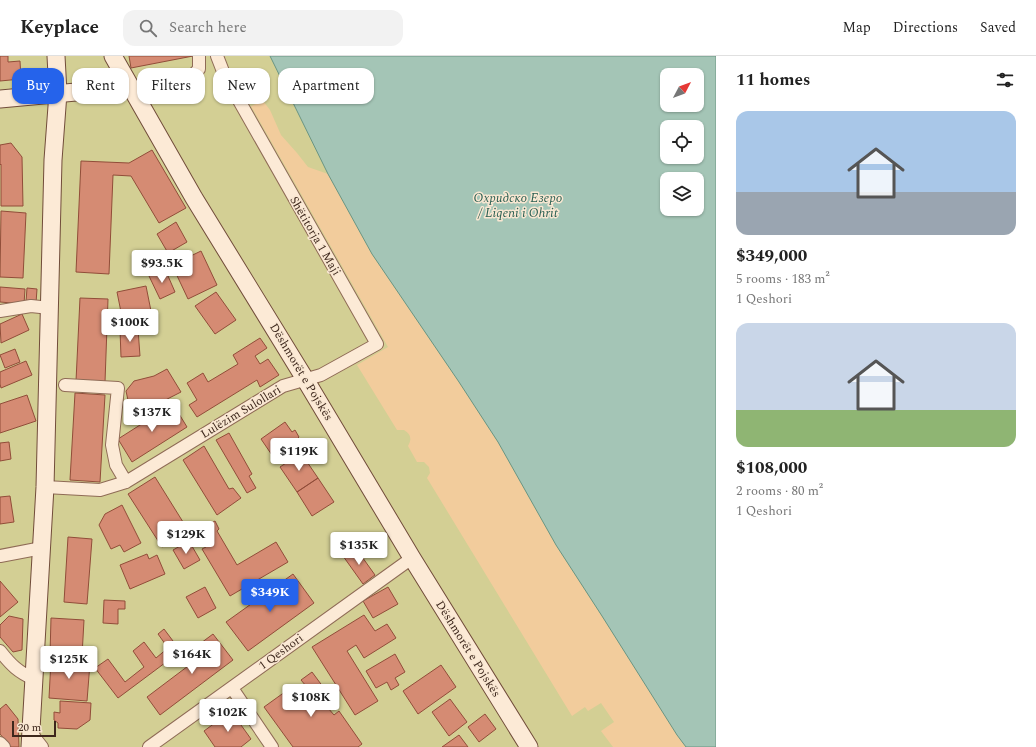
<!DOCTYPE html>
<html lang="en">
<head>
<meta charset="utf-8">
<style>
	body { margin:0; font-family:Spectral,serif; background:#f2f2f2; color:#222; height:100vh; display:flex; flex-direction:column; font-size:15px; white-space:nowrap }
	* { box-sizing:border-box; margin:0 }
	p { font-size:13px; color:#767676 }
	.icon { flex:none; width:22px; height:22px; fill:none; stroke:currentColor; stroke-width:2; stroke-linecap:round; stroke-linejoin:round }
	.map { position:relative; flex:1; overflow:hidden }
	.drawer { display:flex; flex-direction:column; background:#fff; width:320px }
	.drawer>* { flex:none }
	.guide { position:absolute; left:12px; top:12px; width:380px; height:36px; display:flex; gap:8px }
	.needle { width:26px; rotate:49deg }
	.controls { position:absolute; left:660px; top:12px; display:grid; gap:8px }
	.controls a { display:grid; place-items:center; width:44px; height:44px; border-radius:8px; background:#fff; box-shadow:0 1px 3px #0004; font-size:20px }
	.scale { position:absolute; left:12px; bottom:10px; width:44px; box-sizing:border-box; padding-left:4px; border:2px solid #3d271c; border-top:0; font-size:11px; line-height:14px; white-space:nowrap; color:#3d271c; -webkit-text-stroke:3px #f9e7d2; paint-order:stroke }
	.price { position:absolute; translate:-50% -34px; padding:0 9px; border-radius:4px; background:#fff; color:#222; font-size:13px; line-height:26px; filter:drop-shadow(0 1px 2px #0008) }
	.price::after { content:''; position:absolute; left:50%; top:24px; width:12px; height:9px; margin-left:-6px; background:inherit; clip-path:polygon(0 0,100% 0,50% 100%) }
	.price.selected { background:#2563eb; color:#fff }
	ul { padding:0; list-style:none }
	li { display:grid; align-content:center; gap:8px; height:212px; padding:0 20px }
	li span { display:grid; place-items:center; height:124px; border-radius:12px; color:#555 }
	li>.icon { margin-inline-start:auto }
	span .icon { width:72px; height:72px; fill:#fffc; stroke-width:1 }
	li b { font-size:17px }
	h2 { display:flex; justify-content:space-between; align-items:center; height:48px; padding:0 20px; font-size:17px }
	.pill { padding:0 14px; border-radius:12px; background:#fff; box-shadow:0 1px 3px #0004; font-size:14px; line-height:36px }
	.pill.selected { background:#2563eb; color:#fff }
	header { display:flex; align-items:center; gap:24px; box-sizing:border-box; height:56px; padding:0 20px; background:#fff; border-bottom:1px solid #e0e0e0 }
	header strong { font-size:19px }
	nav { display:flex; gap:22px; margin-inline-start:auto; font-size:14px }
	.search { width:280px; height:36px; background:#f2f2f2; display:flex; align-items:center; gap:10px; box-sizing:border-box; padding:0 14px; border-radius:12px; color:#767676; font-size:15px }
	main { display:flex; flex:1; min-height:0 }
	.map>svg:first-child { display:block }
	.green { fill:#d3cf94; fill-rule:evenodd }
	.sand { fill:#f2cc9c }
	.water { fill:#a4c5b6; stroke:#6a9583; fill-rule:evenodd }
	.building { fill:#d58b73; stroke:#914d39 }
	.lines { fill:none; stroke-linecap:round; stroke-linejoin:round }
	.street-casing { stroke:#8f6b56; stroke-width:14 }
	.secondary-casing { stroke:#714c3a; stroke-width:19 }
	.street { stroke:#fcead6; stroke-width:12 }
	.secondary { stroke:#fcead6; stroke-width:17 }
	.labels { text-anchor:middle; dominant-baseline:central; stroke-width:3; stroke-linejoin:round; paint-order:stroke }
	.street-label { font-size:12px; fill:#3d271c; stroke:#f9e7d2 }
	.water-label { font-size:13px; font-style:italic; fill:#2a5f52; stroke:#f9e7d2 }
</style>
</head>
<body>
<header>
<strong>Keyplace</strong>
<div class="search"><svg class="icon" aria-label="search" viewBox="0 0 24 24"><circle cx="10" cy="10" r="6"/><path d="M15 15l6 6"/></svg>Search here</div>
<nav><a>Map</a><a>Directions</a><a>Saved</a></nav>
</header>
<main>
<div class="map">
<svg width="716" height="691" viewBox="0 0 716 691">
	<rect width="100%" height="100%" fill="#f3dcc1"/>
	<path class="green" d="M0 0H716V691H0ZM667 19H697V49H667ZM667 71H697V101H667ZM667 123H697V153H667Z"/>
	<path class="sand" d="M263 45 270 54 281 79 297 97 308 111 328 118 372 198 459 326 498 386 556 489 686 691H613L601 675 614 666 601 647 588 655 585 651 572 660 427 422 430 417 429 411 424 406H417L408 390C412 383 411 378 404 374H397L357 309 388 291 251 50Z"/>
	<path class="water" d="M270 0H716V691H686L677 679 602 560 556 489 498 386 459 326 372 198 328 118ZM667 19H697V49H667ZM667 71H697V101H667ZM667 123H697V153H667Z"/>
	<path class="building" d="M0 0H8V6L20 5 21 23 0 25Z
		M129 0H193L131 12Z
		M11 87 22 101 23 150H1V108L0 109V89Z
		M152 94 186 152 159 167 131 120 113 119 109 218 76 216 81 105 129 107Z
		M1 155 26 157 23 222 0 221Z
		M176 166 187 186 168 197 157 178Z
		M201 195 217 229 188 243 172 209Z
		M165 213 175 236 160 243 149 220Z
		M146 230 151 255 122 261 117 236Z
		M0 231 25 233 24 248 0 246Z
		M27 232 37 233 36 247 26 246Z
		M216 236 236 264 215 278 195 250Z
		M80 242 108 243 105 326 76 325Z
		M22 258 29 274 1 287 0 268Z
		M138 273 140 300 121 301 120 274Z
		M260 282 267 292 255 300 260 308 268 303 279 319 260 331 257 324 197 361 189 349 197 344 187 327 203 317 208 326 238 308 233 299Z
		M15 293 20 306 5 312 0 299Z
		M26 305 32 319 1 332 0 328V316Z
		M167 313 181 336 136 359 131 358 126 335 134 325 154 320Z
		M75 337 105 339 100 426 70 424Z
		M27 339 36 365 0 377V348Z
		M173 348 187 371 132 406 118 383Z
		M285 366 292 376 295 374 299 381 296 384 300 389 276 405 261 383Z
		M229 377 252 418 249 420 256 432 247 437 216 384Z
		M9 386 11 403 0 405V387Z
		M204 390 229 433 233 432 241 442 217 459 183 404Z
		M301 397 318 422 297 436 280 411Z
		M155 421 188 474 162 491 128 438Z
		M318 422 334 446 312 460 297 436Z
		M10 440 14 466 0 468V441Z
		M122 449 141 487 124 496 120 489 111 493 99 469 105 458Z
		M215 465 219 473 217 475 237 509 276 486 288 506 230 540 202 493 206 491 197 475Z
		M68 481 92 483 87 548 64 546Z
		M189 485 200 504 184 513 173 494Z
		M355 491 375 519 363 528 343 500Z
		M147 498 149 503 157 499 165 518 130 533 120 509Z
		M293 518 314 547 248 595 226 566Z
		M0 525 18 546 0 561Z
		M205 531 216 552 198 562 186 541Z
		M388 531 398 548 373 562 363 545Z
		M104 544 125 545V553H118V568L103 567Z
		M364 559 375 575 387 568 396 582 364 602 356 589 347 595 378 645 355 659 312 591Z
		M9 560 23 563 22 594 13 596 0 581V569Z
		M51 562 84 564 82 600 50 599Z
		M164 573 176 589 181 586 185 592 118 642 95 612 108 603 125 626 144 611 133 595 144 586 156 602 168 592 158 578Z
		M213 578 233 604 160 659 147 641 200 601 193 593Z
		M395 598 405 616 395 622 399 629 391 634 387 626 376 632 366 615Z
		M51 604 90 607 87 645 49 642Z
		M441 609 456 631 418 658 403 635Z
		M312 616 335 647 328 652 334 659 339 655 362 688 358 691H293L264 651 289 633 294 639 306 630 301 624Z
		M450 643 467 666 449 680 432 656Z
		M60 645 91 647 90 664 77 673 58 672V667L54 664V656L60 657Z
		M6 648 18 663 19 691H11L0 678V653Z
		M231 655 251 683 241 691H215L204 675Z
		M485 658 496 673 479 686 468 671Z
		M459 679 468 691H442Z"/>
	<g class="lines">
		<g class="street-casing">
			<path id="street" d="M139 46 193 19 199 13V0
				M0 255 31 250 50 252
				M65 329 118 332 112 389 116 409 126 426
				M45 431 100 434 126 426 283 330 321 319 377 288 224 18 217 0
				M0 500 42 492
				M0 595C11 609 18 616 34 623
				M232 632 272 691
				M31 677 42 691
				M0 687 4 691
				M149 691 412 502"/>
		</g>
		<g class="secondary-casing">
			<path id="secondary" d="M113 0 194 142 305 323 412 502 529 691
				M0 43 130 31
				M30 691 45 431 53 104 58 37 56 0"/>
		</g>
		<use href="#street" class="street"/>
		<use href="#secondary" class="secondary"/>
	</g>
	<g class="labels">
		<g class="street-label">
			<text transform="translate(315 180) rotate(60)">Shëtitorja 1 Maji</text>
			<text transform="translate(301 316) rotate(59)">Dëshmorët e Pojskës</text>
			<text transform="translate(241 356) rotate(-31)">Lulëzim Sulollari</text>
			<text transform="translate(468 593) rotate(58)">Dëshmorët e Pojskës</text>
			<text transform="translate(281 596) rotate(-36)">1 Qeshori</text>
		</g>
		<g class="water-label">
			<text x="518" y="142">Охридско Езеро<tspan x="518" dy="15">/ Liqeni i Ohrit</tspan></text>
		</g>
	</g>
</svg>
<div class="controls">
<a><svg class="needle" viewBox="-14 -14 28 28"><path d="M0-13l5 13h-10z" fill="#e53935"/><path d="M0 13l5-13h-10z" fill="#767676"/></svg></a>
<a><svg class="icon" aria-label="locate" viewBox="0 0 24 24"><circle cx="12" cy="12" r="6"/><path d="M12 2v4M12 18v4M2 12h4M18 12h4"/></svg></a>
<a><svg class="icon" aria-label="layers" viewBox="0 0 24 24"><path d="M12 4l9 5-9 5-9-5zM3 14l9 5 9-5"/></svg></a>
</div>
<div class="scale">20 m</div>
<b class="price" style="left:162px;top:228px">$93.5K</b>
<b class="price" style="left:130px;top:287px">$100K</b>
<b class="price" style="left:152px;top:377px">$137K</b>
<b class="price" style="left:299px;top:416px">$119K</b>
<b class="price" style="left:186px;top:499px">$129K</b>
<b class="price" style="left:359px;top:510px">$135K</b>
<b class="price selected" style="left:270px;top:557px">$349K</b>
<b class="price" style="left:192px;top:619px">$164K</b>
<b class="price" style="left:69px;top:624px">$125K</b>
<b class="price" style="left:311px;top:662px">$108K</b>
<b class="price" style="left:228px;top:677px">$102K</b>
<div class="guide">
<a class="pill selected">Buy</a>
<a class="pill">Rent</a>
<a class="pill">Filters</a>
<a class="pill">New</a>
<a class="pill">Apartment</a>
</div>
</div>
<section class="drawer">
<h2>11 homes<svg class="icon" aria-label="filters" viewBox="0 0 24 24"><path d="M4 7h16M4 17h16"/><circle cx="9" cy="7" r="2"/><circle cx="15" cy="17" r="2"/></svg></h2>
<ul>
<li><span style="background:linear-gradient(#a9c7e8 65%,#9aa5b1 0)"><svg class="icon" aria-label="home" viewBox="0 0 24 24"><path d="M3 11l9-7 9 7M6 9v11h12V9"/></svg></span><div><b>$349,000</b><p>5 rooms · 183 m²</p><p>1 Qeshori</p></div></li>
<li><span style="background:linear-gradient(#c9d6e8 70%,#8fb573 0)"><svg class="icon" aria-label="home" viewBox="0 0 24 24"><path d="M3 11l9-7 9 7M6 9v11h12V9"/></svg></span><div><b>$108,000</b><p>2 rooms · 80 m²</p><p>1 Qeshori</p></div></li>
</ul>
</section>
</main>
</body>
</html>
